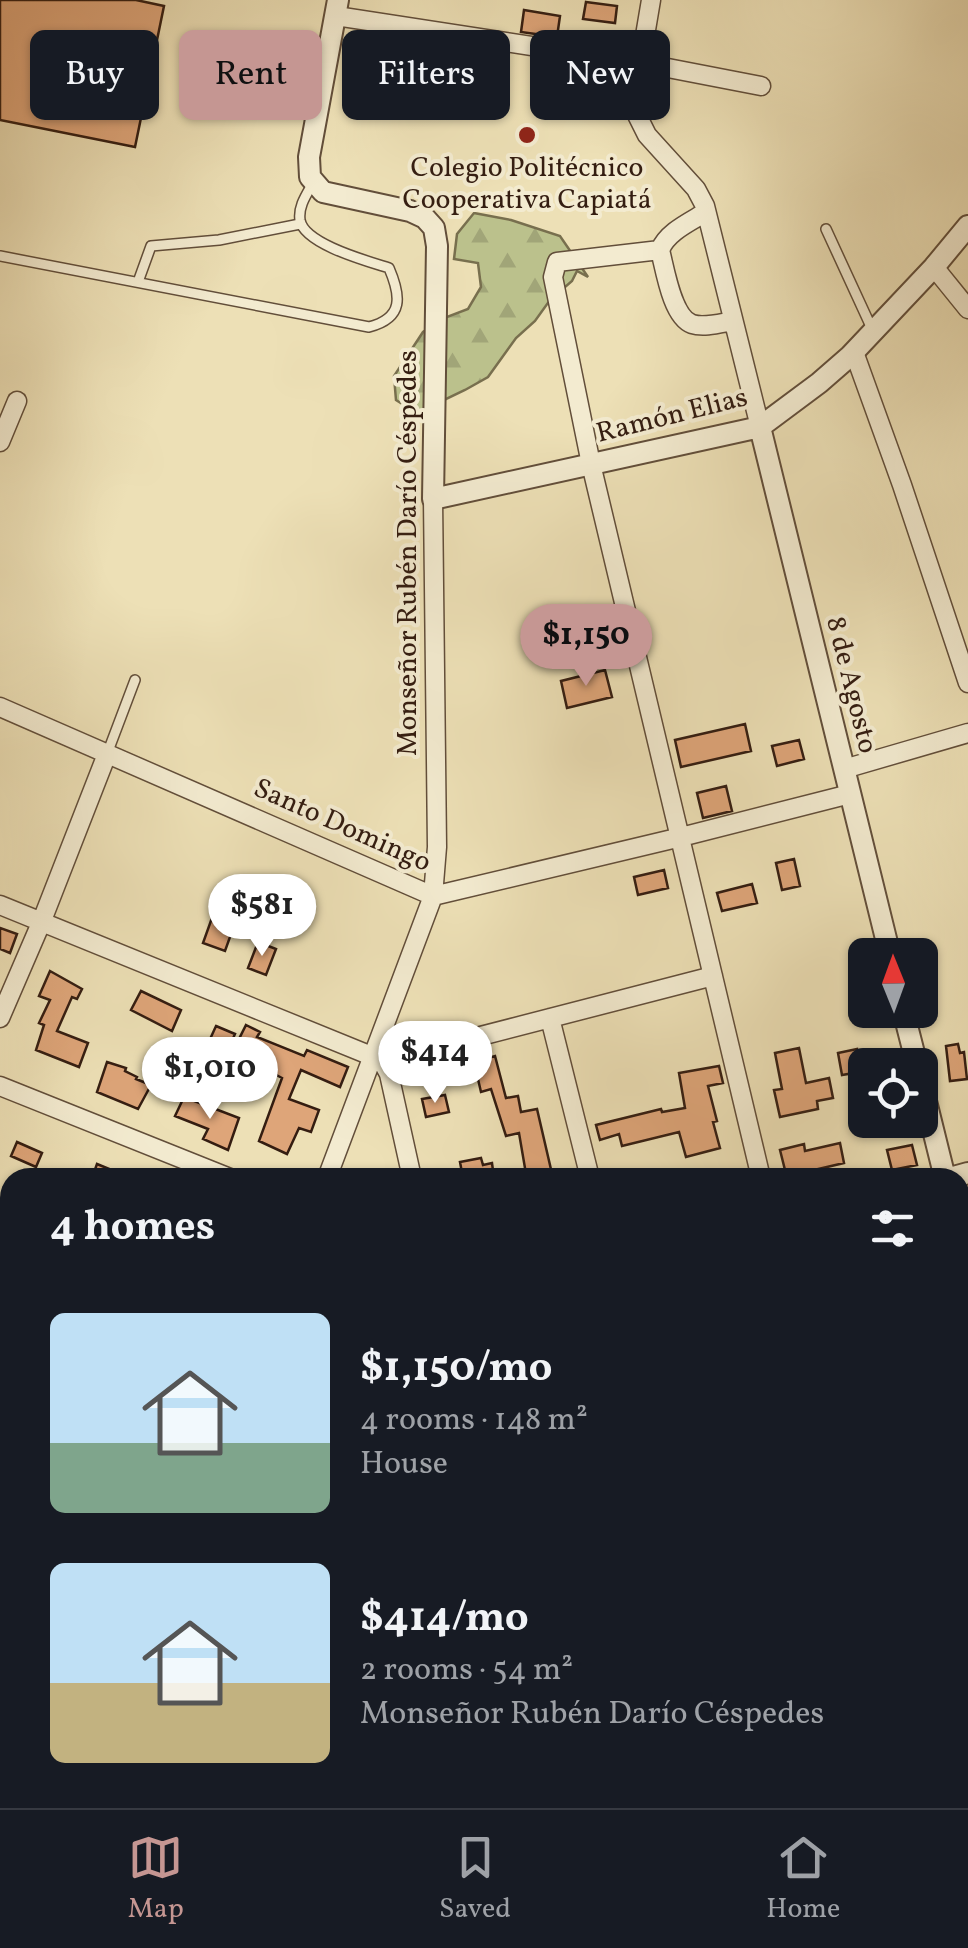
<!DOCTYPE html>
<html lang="en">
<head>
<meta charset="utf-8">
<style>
	body { margin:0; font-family:Vollkorn,serif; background:#20242c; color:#f1f3f6; height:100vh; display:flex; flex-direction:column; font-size:38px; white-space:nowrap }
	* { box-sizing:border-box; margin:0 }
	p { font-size:32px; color:#9ea1a6 }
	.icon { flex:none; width:55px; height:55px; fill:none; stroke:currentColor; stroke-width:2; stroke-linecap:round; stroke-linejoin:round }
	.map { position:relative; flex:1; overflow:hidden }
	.sheet { position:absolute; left:0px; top:1168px; width:970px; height:642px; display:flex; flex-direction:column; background:#171b24; border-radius:30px 30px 0 0; box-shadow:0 2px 8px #0004 }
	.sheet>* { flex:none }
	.top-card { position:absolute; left:30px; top:30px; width:910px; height:90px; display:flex; gap:20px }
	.needle { width:65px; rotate:359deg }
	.buttons { position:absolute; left:848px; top:938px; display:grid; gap:20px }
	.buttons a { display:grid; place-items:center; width:90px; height:90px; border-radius:15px; background:#171b24; box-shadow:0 2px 8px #0004; font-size:50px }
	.price { position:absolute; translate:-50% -85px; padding:0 22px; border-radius:35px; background:#fff; color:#222; font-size:32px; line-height:65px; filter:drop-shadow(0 2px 5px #0008) }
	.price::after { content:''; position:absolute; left:50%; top:60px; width:30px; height:22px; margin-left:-15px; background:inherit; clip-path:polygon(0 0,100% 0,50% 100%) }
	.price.selected { background:#c59692; color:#111 }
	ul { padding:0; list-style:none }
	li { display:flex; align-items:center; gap:30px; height:250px; padding:0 50px }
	li span { display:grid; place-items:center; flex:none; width:280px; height:200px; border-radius:15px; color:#555 }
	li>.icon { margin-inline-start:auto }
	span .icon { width:120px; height:120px; fill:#fffc; stroke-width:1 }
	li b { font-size:42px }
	h2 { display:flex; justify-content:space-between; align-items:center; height:120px; padding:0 50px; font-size:42px }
	.tag { padding:0 35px; border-radius:15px; background:#171b24; box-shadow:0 2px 8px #0004; font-size:35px; line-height:90px }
	.tag.selected { background:#c59692; color:#111 }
	.dock { display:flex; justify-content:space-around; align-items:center; height:140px; border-top:2px solid #363941; background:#171b24; font-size:28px; color:#9ea1a6 }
	.dock a { display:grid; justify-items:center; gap:5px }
	.dock .selected { color:#c59692 }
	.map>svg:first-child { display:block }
	.forest { fill:url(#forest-firs); stroke:#786f4e; stroke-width:2.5 }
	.building { fill:#dea579; stroke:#341d11; stroke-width:2.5 }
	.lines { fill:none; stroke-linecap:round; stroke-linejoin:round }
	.service-casing { stroke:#624e3a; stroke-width:12 }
	.minor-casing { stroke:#624e3a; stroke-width:21 }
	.tertiary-casing { stroke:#624e3a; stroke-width:24 }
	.service { stroke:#f3ebd0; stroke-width:9 }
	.minor { stroke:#f3ebd0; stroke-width:18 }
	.tertiary { stroke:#f3ebd0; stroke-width:20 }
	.poi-dot { fill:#8f2418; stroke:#f3ebd0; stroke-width:4 }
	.labels { text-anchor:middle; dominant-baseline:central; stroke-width:8; stroke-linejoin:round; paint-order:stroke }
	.poi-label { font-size:28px; fill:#341d11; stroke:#f3ebd0 }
	.street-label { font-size:28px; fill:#341d11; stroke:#f3ebd0 }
</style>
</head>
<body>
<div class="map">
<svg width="968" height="1808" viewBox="0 0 968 1808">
	<defs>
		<pattern id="forest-firs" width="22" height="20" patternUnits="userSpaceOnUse" patternTransform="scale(2.5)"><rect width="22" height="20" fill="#bbc18c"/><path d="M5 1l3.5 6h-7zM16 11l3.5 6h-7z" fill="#a1a578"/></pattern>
	</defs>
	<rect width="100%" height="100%" fill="#ede0b6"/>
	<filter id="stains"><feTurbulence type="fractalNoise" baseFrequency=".002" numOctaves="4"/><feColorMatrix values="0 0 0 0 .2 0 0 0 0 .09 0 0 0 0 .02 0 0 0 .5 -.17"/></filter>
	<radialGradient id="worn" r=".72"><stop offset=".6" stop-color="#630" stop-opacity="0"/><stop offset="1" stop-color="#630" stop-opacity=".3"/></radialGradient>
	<path class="forest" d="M474 213 511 220 560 236 588 277 577 271 572 281 550 300 535 321 516 338 488 377 465 390 417 413 396 400 394 376 423 332 444 318 468 309 481 287 478 263 454 259 457 234Z"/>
	<path class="building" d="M0 0H136L164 6 135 147 0 120Z
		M586 2 617 6 615 23 583 19Z
		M524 10 560 16 557 37 521 32Z
		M605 35 632 40 630 49 603 44Z
		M605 670 612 697 567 708 561 681Z
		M745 724 751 751 681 767 675 740Z
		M799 740 804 759 777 766 772 746Z
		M726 786 732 811 703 818 697 793Z
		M794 859 800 886 782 890 776 863Z
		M664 870 668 888 638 895 634 877Z
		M752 884 757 903 722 911 717 893Z
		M213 915 235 923 225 951 203 943Z
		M0 928 17 934 10 953 0 949Z
		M258 942 276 949 266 975 248 968Z
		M50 971 82 989 77 999 72 997 57 1031 88 1043 79 1067 36 1050 44 1025 39 1023 50 1000 39 996Z
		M141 991 181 1010 172 1031 131 1010Z
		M246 1025 260 1032 257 1037 304 1056 307 1050 348 1067 340 1087 301 1070 289 1099 319 1110 311 1132 299 1128 287 1154 259 1141 282 1078 267 1070 270 1064 258 1060 262 1052 238 1041Z
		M216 1026 235 1034 223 1061 211 1056 213 1052 206 1048Z
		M958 1044 960 1053 964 1052 967 1079 950 1081 946 1046Z
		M799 1048 806 1083 829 1078 833 1098 817 1101 818 1109 780 1117 774 1090 782 1089 775 1053Z
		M857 1049 860 1072 842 1075 838 1053Z
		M495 1056 506 1098 518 1096 521 1112 537 1109 553 1178H503L502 1175 525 1168 519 1133 506 1136 491 1089 481 1092 474 1062Z
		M107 1062 126 1068 125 1071 137 1077 136 1079 151 1085 138 1109 97 1092Z
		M719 1066 723 1083 708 1086 717 1121 713 1122 720 1148 686 1157 679 1132 622 1146 619 1134 600 1140 596 1125 661 1109 662 1112 685 1108 679 1073Z
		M445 1095 449 1112 426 1117 422 1099Z
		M184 1097 239 1118 228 1150 203 1139 208 1129 175 1116Z
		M17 1142 42 1153 36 1167 11 1156Z
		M840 1143 844 1163 810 1171 812 1178H787L780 1150 804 1144 805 1151Z
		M912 1145 917 1165 892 1170 887 1150Z
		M481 1158 483 1165 492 1163 494 1178H463L460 1162Z
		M97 1164 129 1177V1178H92Z"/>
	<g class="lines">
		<g class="service-casing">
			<path id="service" d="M826 229 873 331
				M0 256 369 327C404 318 401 296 389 268 367 261 304 244 300 220 298 206 307 194 313 183
				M138 282 151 246 219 240 300 224
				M107 754 135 680
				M0 1720 10 1722"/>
		</g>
		<g class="minor-casing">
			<path id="minor" d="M651 0 633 107 647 135 696 189 705 206 760 427
				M336 16 642 63 761 86
				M706 212C690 222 667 232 660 250 665 269 672 317 692 324 704 328 721 323 733 321
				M660 250 557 262 553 277 591 464 761 1178
				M934 267 968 309
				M854 352 902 485 968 683
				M0 442 17 401
				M0 707 433 896 681 837 850 794
				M844 769 968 733
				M0 905 374 1057 384 1065 389 1074 412 1178
				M0 1018 41 923 107 754
				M550 1018 590 1178
				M380 1062 713 976
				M0 1086 230 1178
				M327 1178 433 896 437 847 433 499
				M0 1454 10 1459
				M960 1527 968 1529
				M0 1611 10 1613
				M159 1800V1808
				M403 1800 406 1808"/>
		</g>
		<g class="tertiary-casing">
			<path id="tertiary" d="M338 0 309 157 310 177 323 192 410 211 425 218 434 228 437 246 433 499 760 427 819 383 850 356 934 267 968 226
				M760 427 890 955
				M903 1010 917 1065
				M920 1077 945 1178
				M950 1178 968 1173
				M960 1238 968 1271
				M0 1267 10 1272
				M960 1699 968 1701
				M438 1808 462 1800"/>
		</g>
		<use href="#service" class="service"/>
		<use href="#minor" class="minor"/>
		<use href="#tertiary" class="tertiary"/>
	</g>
	<circle class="poi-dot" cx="527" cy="135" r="10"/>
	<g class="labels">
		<g class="poi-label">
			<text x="527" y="168">Colegio Politécnico<tspan x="527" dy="32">Cooperativa Capiatá</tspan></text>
		</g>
		<g class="street-label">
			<text transform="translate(672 416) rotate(-14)">Ramón Elias</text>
			<text transform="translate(408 553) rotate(-90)">Monseñor Rubén Darío Céspedes</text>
			<text transform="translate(851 685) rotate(76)">8 de Agosto</text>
			<text transform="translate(342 826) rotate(24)">Santo Domingo</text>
		</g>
	</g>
	<rect width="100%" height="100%" filter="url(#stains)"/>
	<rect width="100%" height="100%" fill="url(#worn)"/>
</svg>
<div class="buttons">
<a><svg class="needle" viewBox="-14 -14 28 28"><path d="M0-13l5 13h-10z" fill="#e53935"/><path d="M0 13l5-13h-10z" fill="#9ea1a6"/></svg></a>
<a><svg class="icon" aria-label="locate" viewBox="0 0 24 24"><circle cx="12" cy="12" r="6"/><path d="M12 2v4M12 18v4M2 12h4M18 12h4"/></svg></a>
</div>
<b class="price selected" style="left:586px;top:689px">$1,150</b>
<b class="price" style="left:262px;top:959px">$581</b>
<b class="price" style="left:435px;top:1106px">$414</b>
<b class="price" style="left:210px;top:1122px">$1,010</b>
<div class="top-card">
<a class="tag">Buy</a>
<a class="tag selected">Rent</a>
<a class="tag">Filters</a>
<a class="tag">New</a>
</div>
<section class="sheet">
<h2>4 homes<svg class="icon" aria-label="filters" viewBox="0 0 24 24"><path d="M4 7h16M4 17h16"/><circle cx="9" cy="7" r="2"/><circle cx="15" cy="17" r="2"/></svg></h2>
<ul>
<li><span style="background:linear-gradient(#bfe0f5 65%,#7fa58c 0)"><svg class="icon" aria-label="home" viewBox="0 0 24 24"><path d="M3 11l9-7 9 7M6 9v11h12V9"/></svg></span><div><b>$1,150/mo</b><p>4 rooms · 148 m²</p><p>House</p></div></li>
<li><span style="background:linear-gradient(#bfe0f5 60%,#c2b280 0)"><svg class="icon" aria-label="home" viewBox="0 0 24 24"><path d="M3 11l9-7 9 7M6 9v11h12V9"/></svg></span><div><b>$414/mo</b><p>2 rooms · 54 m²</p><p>Monseñor Rubén Darío Céspedes</p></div></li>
</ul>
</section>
</div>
<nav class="dock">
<a class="selected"><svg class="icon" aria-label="map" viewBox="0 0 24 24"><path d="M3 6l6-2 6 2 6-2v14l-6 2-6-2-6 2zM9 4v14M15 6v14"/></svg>Map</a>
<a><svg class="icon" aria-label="saved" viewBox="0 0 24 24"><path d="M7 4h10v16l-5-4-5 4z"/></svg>Saved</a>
<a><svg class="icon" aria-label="home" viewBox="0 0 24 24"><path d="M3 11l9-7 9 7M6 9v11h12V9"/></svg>Home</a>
</nav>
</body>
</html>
